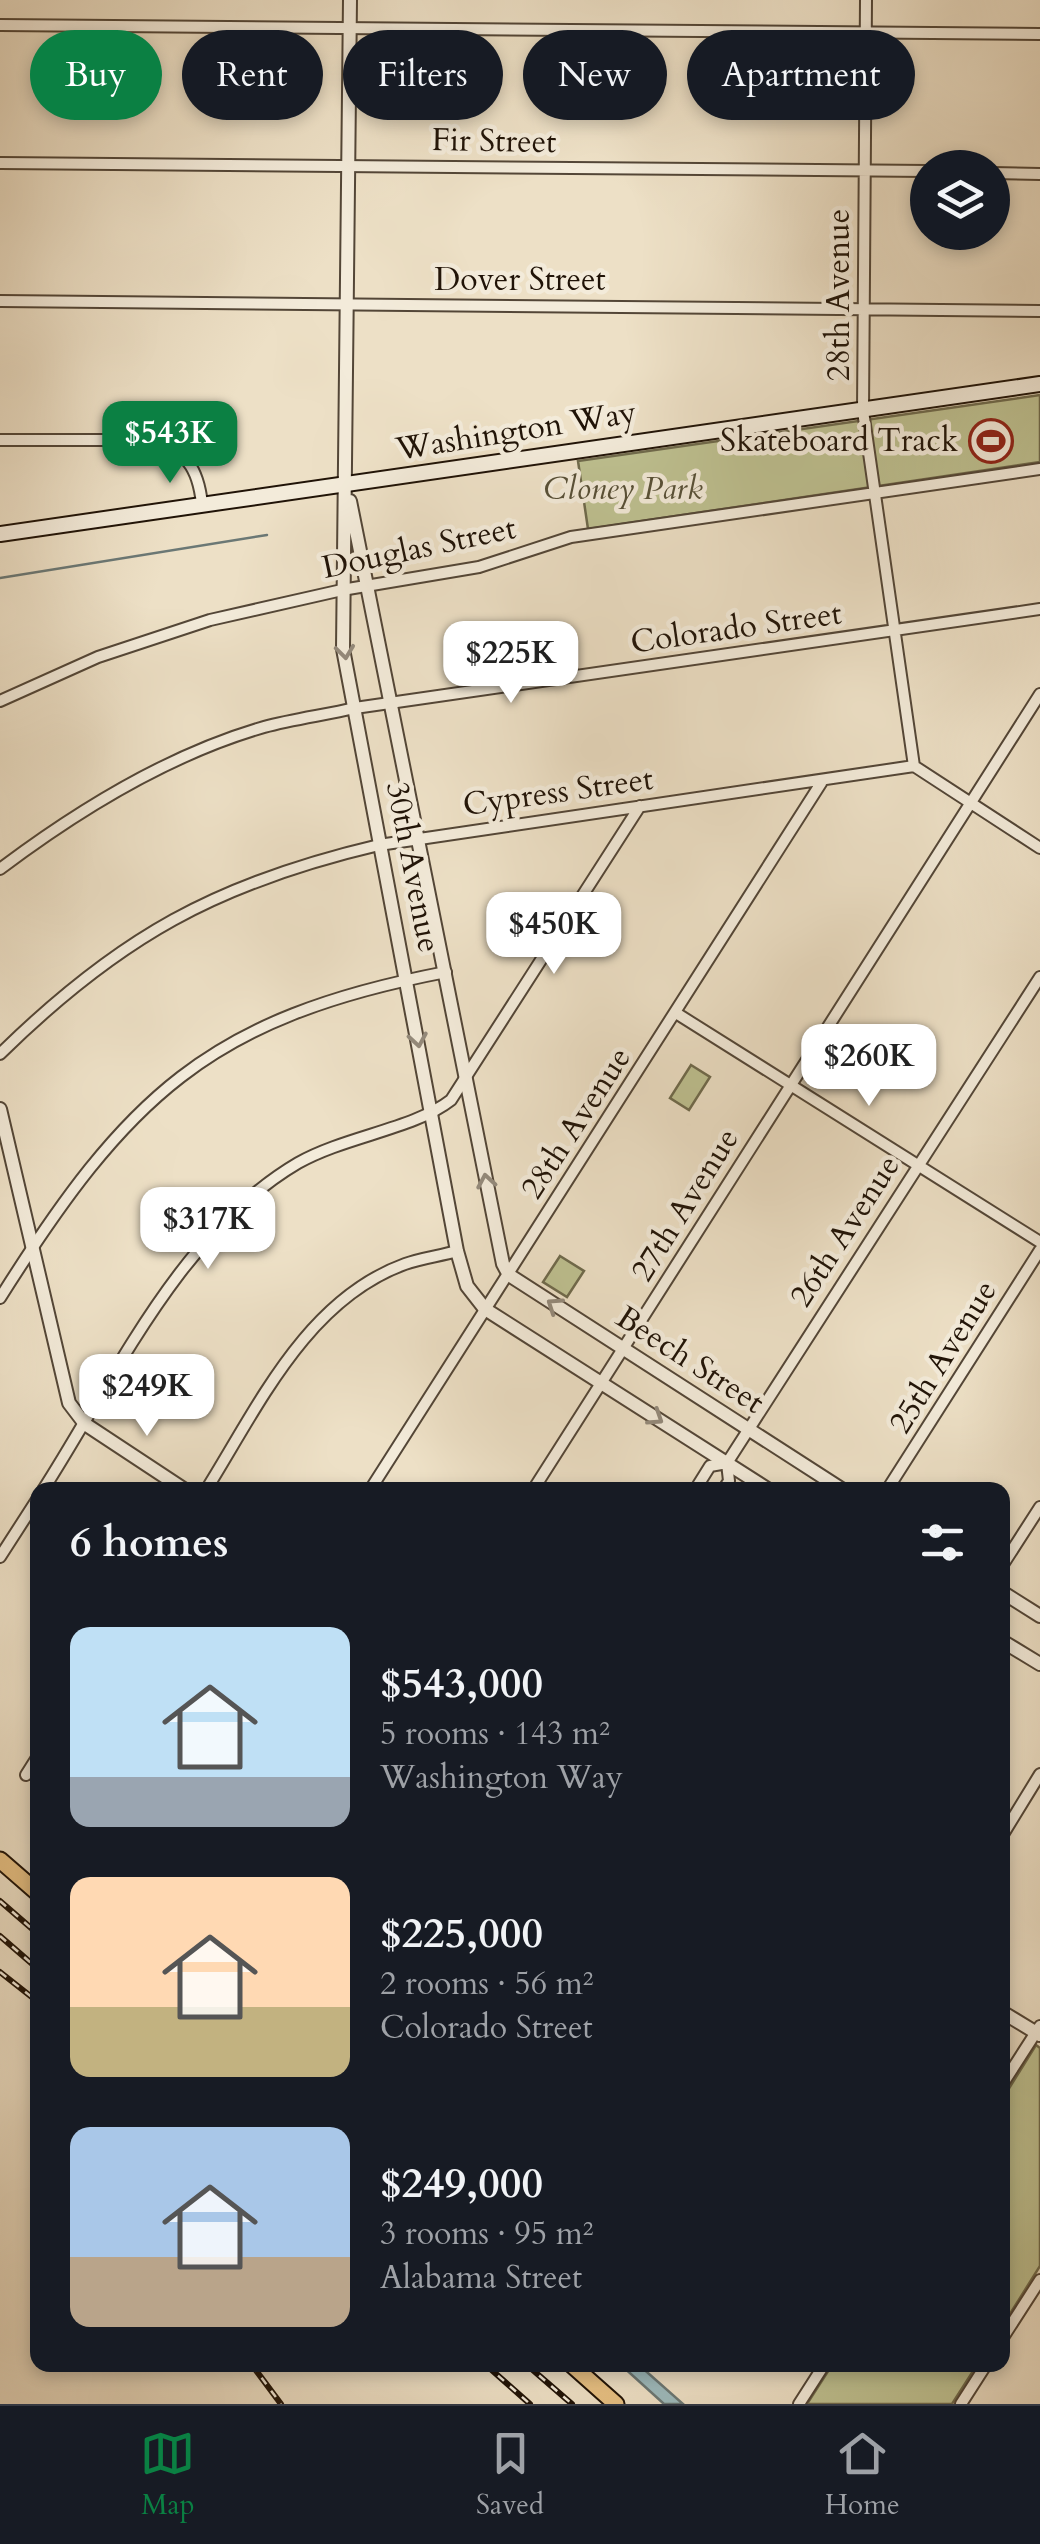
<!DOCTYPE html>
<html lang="en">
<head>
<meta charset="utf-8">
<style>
	body { margin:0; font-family:Cardo,serif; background:#242831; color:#f1f3f6; height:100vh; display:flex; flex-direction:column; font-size:38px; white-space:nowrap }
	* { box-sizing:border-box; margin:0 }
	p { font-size:32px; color:#9ea1a6 }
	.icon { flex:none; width:55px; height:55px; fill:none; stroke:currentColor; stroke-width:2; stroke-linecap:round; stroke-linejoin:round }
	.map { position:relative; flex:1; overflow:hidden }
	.drawer { position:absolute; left:30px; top:1482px; width:980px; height:890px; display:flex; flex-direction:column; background:#171b24; border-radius:20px; box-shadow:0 5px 15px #0003 }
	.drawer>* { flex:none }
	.banner { position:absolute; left:30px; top:30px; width:980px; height:90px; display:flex; gap:20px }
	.buttons { position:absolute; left:910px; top:150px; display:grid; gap:20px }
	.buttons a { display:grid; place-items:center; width:100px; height:100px; border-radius:50%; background:#171b24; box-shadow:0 5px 15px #0003; font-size:50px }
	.price { position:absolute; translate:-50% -85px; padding:0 22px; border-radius:20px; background:#fff; color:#222; font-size:32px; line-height:65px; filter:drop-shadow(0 2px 5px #0008) }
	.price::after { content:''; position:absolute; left:50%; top:60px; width:30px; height:22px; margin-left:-15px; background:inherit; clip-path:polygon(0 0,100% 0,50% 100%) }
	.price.current { background:#0b8043; color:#fff }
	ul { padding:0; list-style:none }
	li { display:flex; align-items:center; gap:30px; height:250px; padding:0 40px }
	li span { display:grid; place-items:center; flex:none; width:280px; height:200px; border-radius:20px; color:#555 }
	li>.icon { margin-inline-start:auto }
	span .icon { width:120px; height:120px; fill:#fffc; stroke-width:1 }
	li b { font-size:42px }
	h2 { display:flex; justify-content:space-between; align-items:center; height:120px; padding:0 40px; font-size:42px }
	.chip { padding:0 35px; border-radius:45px; background:#171b24; box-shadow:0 5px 15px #0003; font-size:35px; line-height:90px }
	.chip.current { background:#0b8043; color:#fff }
	.dock { display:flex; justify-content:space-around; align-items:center; height:140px; border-top:2px solid #363941; background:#171b24; font-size:28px; color:#9ea1a6 }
	.dock a { display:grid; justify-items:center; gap:5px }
	.dock .current { color:#0b8043 }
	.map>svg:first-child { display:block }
	.green { fill:#bec191; stroke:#6f6a4c; stroke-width:2.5 }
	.water { fill:#9dbbbe; stroke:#6b7875; stroke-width:2.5 }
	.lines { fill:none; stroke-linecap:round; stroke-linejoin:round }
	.stream { stroke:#6b7875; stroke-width:2.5 }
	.minor-casing { stroke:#534637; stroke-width:14 }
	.tertiary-casing { stroke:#534637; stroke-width:16 }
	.secondary-casing { stroke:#201307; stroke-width:18 }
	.primary-casing { stroke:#201307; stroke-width:19 }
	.minor { stroke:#f3ebda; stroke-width:10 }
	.tertiary { stroke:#f3ebda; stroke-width:12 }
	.secondary { stroke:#f3ebda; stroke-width:14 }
	.primary { stroke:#e6c083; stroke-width:15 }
	.rail-casing { stroke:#201307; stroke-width:6 }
	.rail { stroke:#f3ebda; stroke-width:2.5; stroke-dasharray:8; stroke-linecap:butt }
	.oneway { stroke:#948a7b }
	.labels { text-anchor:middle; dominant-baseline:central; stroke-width:9; stroke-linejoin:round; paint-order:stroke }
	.street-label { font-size:32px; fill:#201307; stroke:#f3ebda }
	.poi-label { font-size:32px; fill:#201307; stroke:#f3ebda; text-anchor:end }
	.park-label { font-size:32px; font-style:italic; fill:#575037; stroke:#f3ebda }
</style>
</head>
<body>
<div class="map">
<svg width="1040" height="2404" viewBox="0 0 1040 2404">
	<rect width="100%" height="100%" fill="#ede0c6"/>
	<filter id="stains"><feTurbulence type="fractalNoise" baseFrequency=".002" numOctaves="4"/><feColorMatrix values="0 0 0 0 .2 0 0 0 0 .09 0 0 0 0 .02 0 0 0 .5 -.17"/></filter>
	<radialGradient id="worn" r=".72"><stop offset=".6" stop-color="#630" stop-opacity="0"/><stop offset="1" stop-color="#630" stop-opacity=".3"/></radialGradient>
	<path class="green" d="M1040 395V462L588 529 578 461Z
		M691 1065 710 1077 689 1110 670 1098Z
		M560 1256 584 1271 567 1297 543 1282Z
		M1036 2045 1040 2048V2266L1003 2325V2098Z
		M832 2365H977L952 2404H807Z"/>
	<path class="water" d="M621 2365H639L683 2404H664Z"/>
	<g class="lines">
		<path class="stream" d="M0 578 267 535"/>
		<g class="minor-casing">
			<path id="minor" d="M866 0 863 411 914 766
				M0 25 1040 34
				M0 163 928 171
				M992 173 1040 174
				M0 301 1040 311
				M0 440H150C186 451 198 467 202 504
				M0 701 98 657 210 620 342 590 479 567 571 537 1040 469
				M0 869C77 811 170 754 264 727 293 719 325 715 355 708L1040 609
				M676 1013 1040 1242
				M0 1054C119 937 217 883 379 845L914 766 1040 848
				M0 1298C127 1097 207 1018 446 972
				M43 1490C115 1378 179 1233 298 1163 346 1136 414 1129 451 1100L640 806
				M206 1490C258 1407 306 1300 405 1264 421 1258 440 1256 457 1251
				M370 1490 823 780
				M533 1490 1040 694
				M695 1490 710 1466 727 1463
				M723 1490 729 1481 727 1463 1040 977
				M887 1490 1040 1250
				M0 1557 38 1498
				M1002 1566 1040 1507
				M26 1775 38 1756
				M1002 1836 1040 1774
				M1002 2085 1040 2026
				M1002 2339 1040 2280
				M799 2404 824 2365
				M961 2404 986 2365"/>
		</g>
		<g class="tertiary-casing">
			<path id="tertiary" d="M350 0 343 649 457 1251 467 1286 485 1309 769 1490
				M350 501 503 1264 509 1275 843 1490
				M0 1109 69 1403 85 1424 185 1490
				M1002 1592 1040 1616
				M1002 1641 1040 1664
				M1002 2012 1040 2035"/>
		</g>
		<g class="secondary-casing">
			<path id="secondary" d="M0 534 1040 384"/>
		</g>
		<g class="primary-casing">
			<path id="primary" d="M0 1860 38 1893
				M572 2365 616 2404"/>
		</g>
		<use href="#minor" class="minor"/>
		<use href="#tertiary" class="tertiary"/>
		<use href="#secondary" class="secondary"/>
		<use href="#primary" class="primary"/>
		<g class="rail-casing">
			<path id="rail" d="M0 1901 38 1934
				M0 1936 38 1969
				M0 1972 38 2002
				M252 2365 281 2404
				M486 2365 530 2404
				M527 2365 572 2404"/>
		</g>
		<use href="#rail" class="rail"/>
	</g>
	<defs><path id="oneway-chevron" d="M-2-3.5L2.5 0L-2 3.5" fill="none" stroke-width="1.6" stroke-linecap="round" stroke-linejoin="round" transform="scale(2.5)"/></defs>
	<g class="oneway">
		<use href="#oneway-chevron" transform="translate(345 652) rotate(83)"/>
		<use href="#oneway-chevron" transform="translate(418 1040) rotate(80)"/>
		<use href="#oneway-chevron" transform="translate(486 1181) rotate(-100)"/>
		<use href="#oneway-chevron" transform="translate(554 1305) rotate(-146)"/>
		<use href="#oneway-chevron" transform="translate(656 1418) rotate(33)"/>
	</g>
	<defs>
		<g id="stadium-ring" transform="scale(2.25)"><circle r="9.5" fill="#f3ebda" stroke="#8f2418" stroke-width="1.5"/><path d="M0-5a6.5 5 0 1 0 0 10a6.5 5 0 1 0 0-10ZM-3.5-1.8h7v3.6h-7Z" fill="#8f2418"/></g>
	</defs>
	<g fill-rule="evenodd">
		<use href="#stadium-ring" x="991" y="441"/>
	</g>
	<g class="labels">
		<g class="street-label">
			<text transform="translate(494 141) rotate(1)">Fir Street</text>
			<text x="520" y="280">Dover Street</text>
			<text transform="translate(839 295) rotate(-90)">28th Avenue</text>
			<text transform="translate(516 431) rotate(-9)">Washington Way</text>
			<text transform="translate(419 548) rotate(-12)">Douglas Street</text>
			<text transform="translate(736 628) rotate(-8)">Colorado Street</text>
			<text transform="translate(558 792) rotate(-8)">Cypress Street</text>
			<text transform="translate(413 867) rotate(79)">30th Avenue</text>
			<text transform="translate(576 1123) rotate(-57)">28th Avenue</text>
			<text transform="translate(685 1205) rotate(-58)">27th Avenue</text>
			<text transform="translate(845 1231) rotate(-57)">26th Avenue</text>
			<text transform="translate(943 1357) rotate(-58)">25th Avenue</text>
			<text transform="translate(690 1360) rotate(33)">Beech Street</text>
		</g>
		<g class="poi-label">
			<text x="958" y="441">Skateboard Track</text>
		</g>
		<g class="park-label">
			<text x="623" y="489">Cloney Park</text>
		</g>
	</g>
	<rect width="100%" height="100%" filter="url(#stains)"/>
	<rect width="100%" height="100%" fill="url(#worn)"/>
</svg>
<div class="buttons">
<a><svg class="icon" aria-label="layers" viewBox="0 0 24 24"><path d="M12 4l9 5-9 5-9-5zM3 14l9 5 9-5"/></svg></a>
</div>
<b class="price current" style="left:170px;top:486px">$543K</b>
<b class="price" style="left:511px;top:706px">$225K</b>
<b class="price" style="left:554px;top:977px">$450K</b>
<b class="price" style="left:869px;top:1109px">$260K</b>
<b class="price" style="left:208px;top:1272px">$317K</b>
<b class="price" style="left:147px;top:1439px">$249K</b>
<div class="banner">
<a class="chip current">Buy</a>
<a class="chip">Rent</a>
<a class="chip">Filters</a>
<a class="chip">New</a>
<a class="chip">Apartment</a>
</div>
<section class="drawer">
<h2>6 homes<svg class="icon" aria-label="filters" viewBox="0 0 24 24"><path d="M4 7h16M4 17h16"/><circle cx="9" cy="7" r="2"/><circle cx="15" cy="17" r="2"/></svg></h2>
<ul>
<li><span style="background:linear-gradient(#bfe0f5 75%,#9aa5b1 0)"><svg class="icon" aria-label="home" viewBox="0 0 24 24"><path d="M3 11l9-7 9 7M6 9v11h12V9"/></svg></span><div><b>$543,000</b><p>5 rooms · 143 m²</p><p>Washington Way</p></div></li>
<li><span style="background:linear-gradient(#ffd9b3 65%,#c2b280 0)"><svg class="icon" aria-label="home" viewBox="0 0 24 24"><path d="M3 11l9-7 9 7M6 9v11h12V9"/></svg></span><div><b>$225,000</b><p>2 rooms · 56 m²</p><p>Colorado Street</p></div></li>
<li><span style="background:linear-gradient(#a9c7e8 65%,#b9a48a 0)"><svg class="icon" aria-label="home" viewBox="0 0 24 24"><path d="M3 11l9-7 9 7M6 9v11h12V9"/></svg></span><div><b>$249,000</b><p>3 rooms · 95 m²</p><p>Alabama Street</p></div></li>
</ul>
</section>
</div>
<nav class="dock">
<a class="current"><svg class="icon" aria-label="map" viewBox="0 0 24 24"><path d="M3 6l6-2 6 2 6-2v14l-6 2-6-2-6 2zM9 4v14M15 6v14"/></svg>Map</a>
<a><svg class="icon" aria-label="saved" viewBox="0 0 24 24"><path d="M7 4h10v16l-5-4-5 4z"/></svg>Saved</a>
<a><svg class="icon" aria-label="home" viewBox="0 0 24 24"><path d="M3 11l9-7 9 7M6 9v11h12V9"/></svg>Home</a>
</nav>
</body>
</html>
